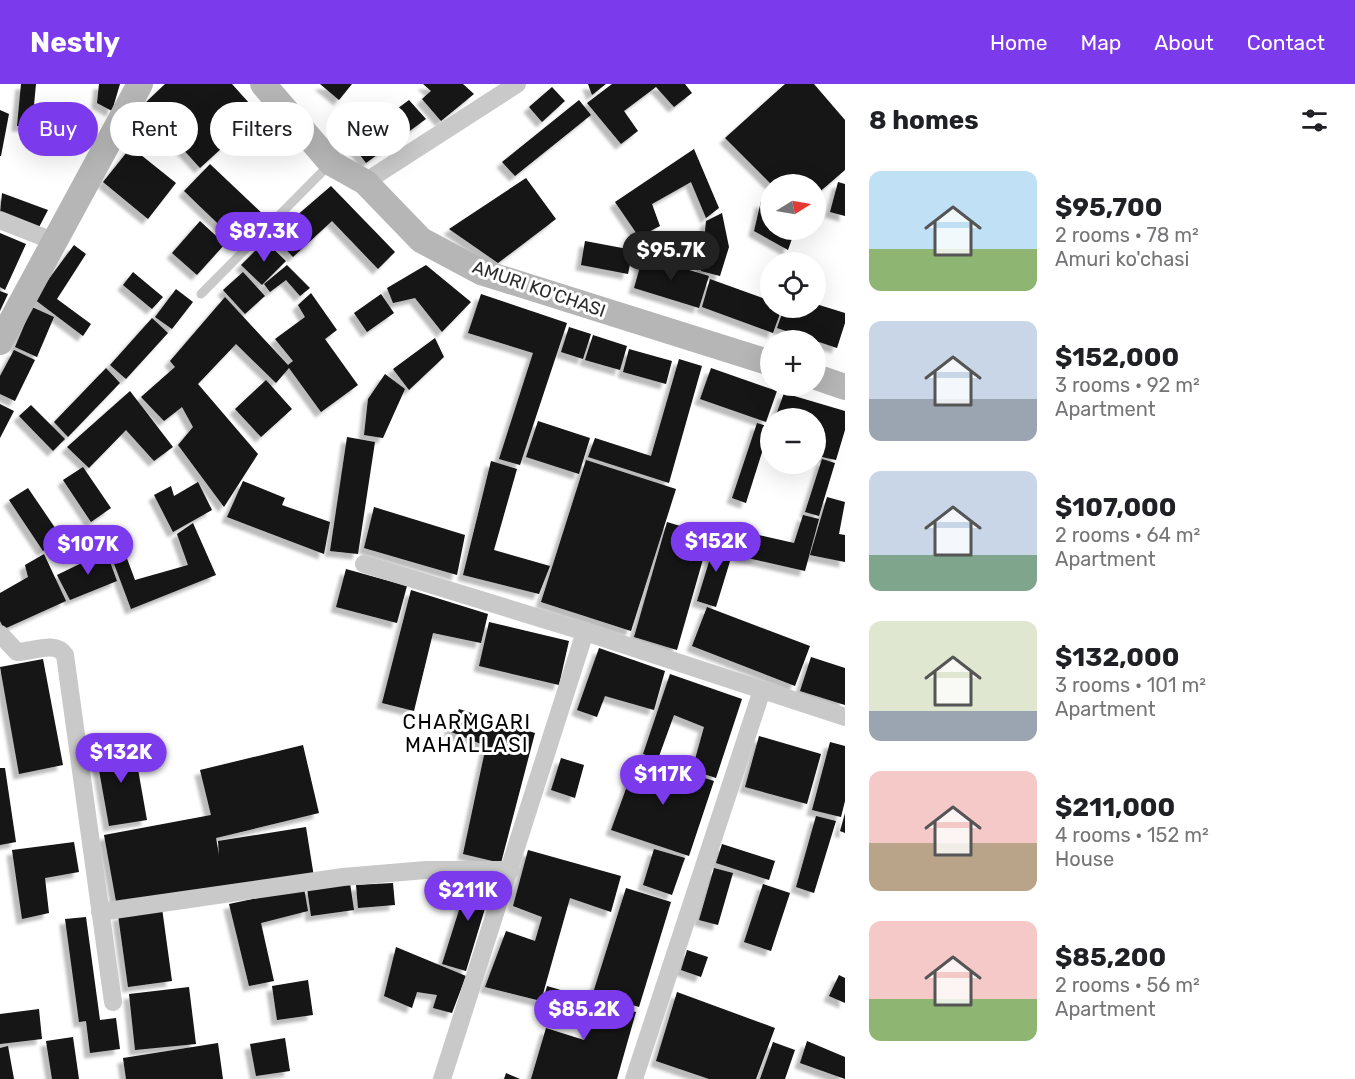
<!DOCTYPE html>
<html lang="en">
<head>
<meta charset="utf-8">
<style>
	body { margin:0; font-family:Rubik,sans-serif; background:#f2f2f2; color:#202124; height:100vh; display:flex; flex-direction:column; font-size:22px; white-space:nowrap }
	* { box-sizing:border-box; margin:0 }
	p { font-size:20px; color:#757577 }
	.icon { flex:none; width:33px; height:33px; fill:none; stroke:currentColor; stroke-width:2; stroke-linecap:round; stroke-linejoin:round }
	.map { position:relative; flex:1; overflow:hidden }
	.sheet { display:flex; flex-direction:column; background:#fff; width:510px }
	.sheet>* { flex:none }
	.banner { position:absolute; left:18px; top:18px; width:570px; height:54px; display:flex; gap:12px }
	.needle { width:39px; rotate:79deg }
	.controls { position:absolute; left:760px; top:90px; display:grid; gap:12px }
	.controls a { display:grid; place-items:center; width:66px; height:66px; border-radius:50%; background:#fff; box-shadow:0 6px 24px #0002; font-size:30px }
	.price { position:absolute; translate:-50% -51px; padding:0 14px; border-radius:21px; background:#7c3aed; color:#fff; font-size:20px; line-height:39px; filter:drop-shadow(0 2px 3px #0008) }
	.price::after { content:''; position:absolute; left:50%; top:36px; width:18px; height:14px; margin-left:-9px; background:inherit; clip-path:polygon(0 0,100% 0,50% 100%) }
	.price.current { background:#222; color:#fff }
	ul { padding:0; list-style:none }
	li { display:flex; align-items:center; gap:18px; height:150px; padding:0 24px }
	li span { display:grid; place-items:center; flex:none; width:168px; height:120px; border-radius:12px; color:#555 }
	li>.icon { margin-inline-start:auto }
	span .icon { width:72px; height:72px; fill:#fffc; stroke-width:1 }
	li b { font-size:26px }
	h2 { display:flex; justify-content:space-between; align-items:center; height:72px; padding:0 24px; font-size:26px }
	.pill { padding:0 21px; border-radius:27px; background:#fff; box-shadow:0 6px 24px #0002; font-size:21px; line-height:54px }
	.pill.current { background:#7c3aed; color:#fff }
	header { display:flex; align-items:center; gap:36px; box-sizing:border-box; height:84px; padding:0 30px; background:#7c3aed; color:#fff }
	header strong { font-size:28px }
	nav { display:flex; gap:33px; margin-inline-start:auto; font-size:21px }
	main { display:flex; flex:1; min-height:0 }
	.map>svg:first-child { display:block }
	.building { fill:#131313; filter:url(#shadow) }
	.lines { fill:none; stroke-linecap:round; stroke-linejoin:round }
	.lane { stroke:#c9c9c9; stroke-width:9 }
	.street { stroke:#c9c9c9; stroke-width:18 }
	.secondary { stroke:#b6b6b6; stroke-width:26 }
	.labels { text-anchor:middle; dominant-baseline:central; stroke-width:6; stroke-linejoin:round; paint-order:stroke }
	.street-label { font-size:18px; fill:#2c2c2c; stroke:#fff }
	.neighbourhood-label { font-size:20px; letter-spacing:1.5px; fill:#000; stroke:#fff }
</style>
</head>
<body>
<header>
<strong>Nestly</strong>
<nav><a>Home</a><a>Map</a><a>About</a><a>Contact</a></nav>
</header>
<main>
<div class="map">
<svg width="845" height="995" viewBox="0 0 845 995">
	<defs>
		<filter id="shadow"><feDropShadow dx="-5.5" dy="5.5" stdDeviation="1.5" flood-color="#0004"/></filter>
	</defs>
	<rect width="100%" height="100%" fill="#fff"/>
	<path class="building" d="M21 0H36L32 42H17Z
		M99 0H120L112 27 97 19Z
		M165 0H232L259 30 200 84 143 21Z
		M320 0H352L339 16Z
		M423 0H463L474 10 441 37 422 15 431 7Z
		M588 0H606L592 11Z
		M612 0H685L692 9 674 23 656 3 624 27 638 47 621 60 587 19Z
		M785 0H814L845 36V86L816 111V100H771L725 54Z
		M552 3 565 17 542 38 529 23Z
		M409 16 426 35 366 79 351 59Z
		M579 16 591 31 515 92 502 78Z
		M0 26 9 30 1 72H0Z
		M131 63 176 99 148 135 103 98Z
		M694 65 719 124 706 134 691 98 652 120 660 142 639 153 615 118Z
		M210 80 266 133 240 161 184 107Z
		M526 94 556 135 498 179 449 145Z
		M838 98 845 100V132L830 128Z
		M331 102 395 168 378 185 332 137 293 173 273 152Z
		M2 109 48 126 38 145 0 130Z
		M761 117 771 123V146H795L788 166 754 147Z
		M722 129 729 163 720 192 701 187 706 137Z
		M200 137 225 160 197 191 172 169Z
		M0 149 26 160 5 206 0 203Z
		M265 157 286 177 262 201 241 181Z
		M585 157 633 166 628 190 581 181Z
		M74 161 86 170 57 215 91 240 83 252 34 215Z
		M643 172 709 192 699 224 634 204Z
		M287 181 310 204 300 212 286 196 270 208 264 200Z
		M426 181 471 218 442 248 415 214 393 219 387 204Z
		M133 188 163 213 152 225 123 201Z
		M243 188 265 212 245 230 223 206Z
		M710 195 771 217V224H782L773 249 702 223Z
		M176 205 193 218 172 245 155 233Z
		M0 207 8 210 0 227Z
		M311 209 337 246 325 255 358 301 321 328 289 284 276 299 236 260 198 300 258 370 224 423 178 361 193 343 182 323 164 337 141 313 175 283 170 277 225 213 288 281 293 277 275 255 305 233 298 221Z
		M381 210 394 229 367 248 354 229Z
		M481 210 567 239 520 381 499 375 533 269 468 249Z
		M816 220 845 229V239L837 264 777 244 784 224H816Z
		M32 223 54 233 37 273 15 263Z
		M152 234 168 249 126 295 110 281Z
		M569 243 591 250 583 275 561 268Z
		M593 251 627 262 620 286 585 276Z
		M435 254 444 273 409 306 393 285Z
		M629 265 672 277 666 300 623 288Z
		M14 266 35 276 15 317 0 310V292Z
		M679 275 702 282 669 399 588 373 595 354 651 372Z
		M106 284 120 299 68 353 54 338Z
		M711 284 777 307 766 338 700 315Z
		M385 290 405 305 383 354 364 351 368 315Z
		M266 296 292 325 261 353 235 325Z
		M130 307 173 363 154 377 126 346 89 384 67 363Z
		M784 309 845 327V346L836 376 822 373 823 362 816 360V334H775Z
		M0 320 14 327 0 354Z
		M31 321 65 355 53 367 19 332Z
		M538 337 590 354 579 390 526 373Z
		M757 339 770 343 746 419 732 414Z
		M347 353 375 358 358 470 330 467Z
		M822 375 835 379 819 432 805 428Z
		M586 376 676 405 631 547 541 518Z
		M491 377 517 385 494 466 550 482 539 510 463 491Z
		M83 383 111 424 91 438 63 396Z
		M243 397 285 414 282 421 330 438 324 470 227 433Z
		M198 398 212 426 173 448 154 411 171 402 174 412Z
		M28 404 62 454 43 467 9 416Z
		M827 413 845 418 839 450 845 451V478L810 471Z
		M374 423 465 451 457 491 364 464Z
		M803 431 819 435 805 487 739 472 746 448 794 459Z
		M667 438 710 451 677 566 634 553Z
		M193 439 216 491 131 525 110 469 122 461 135 496 188 481 177 450Z
		M716 455 735 461 716 523 697 517Z
		M106 467 117 497 70 516 57 491Z
		M44 470 66 517 4 545 0 537V509L28 493 25 481Z
		M346 485 407 502 397 539 336 523Z
		M411 506 488 530 481 559 433 549 414 627 382 619Z
		M707 523 810 562 795 602 692 562Z
		M489 538 569 557 559 601 479 582Z
		M599 564 665 587 654 626 605 612 597 633 577 626Z
		M811 573 845 584V621L800 607Z
		M43 575 63 681 19 690 0 583Z
		M670 590 742 615 716 694 692 686 704 643 674 631 658 675 643 670Z
		M459 625 535 649 501 779 463 770 486 662 449 647Z
		M759 652 821 670 807 720 745 703Z
		M133 657 147 736 109 742 95 664Z
		M830 658 845 662V717L841 733 812 726Z
		M303 661 319 729 216 754 219 771 218 757 306 743 314 793 117 823 104 751 211 731 200 686Z
		M638 672 714 697 689 772 611 746Z
		M561 674 584 681 575 714 551 706Z
		M0 684H5L16 758 0 761Z
		M845 729V749L840 747Z
		M816 732 836 737 814 809 796 803Z
		M74 758 79 788 45 794 49 829 22 835 12 766Z
		M722 760 775 777 769 796 716 779Z
		M654 765 685 774 672 811 643 801Z
		M528 766 621 792 611 828 570 814 541 917 485 903 506 847 535 857 542 833 513 822Z
		M714 784 733 789 718 841 699 836Z
		M471 788 494 795 466 887 442 880Z
		M350 799 354 826 311 832 307 804Z
		M393 799 395 821 358 824 356 801Z
		M763 800 790 809 771 867 744 858Z
		M304 804 308 827 261 839 274 897 249 902 229 820Z
		M626 804 671 818 639 923 593 909Z
		M162 824 172 897 128 903 118 831Z
		M86 833 100 936 116 934 120 965 90 969 86 937 79 938 65 835Z
		M396 863 466 892 452 929 433 924 437 911 417 908 412 924 384 912Z
		M687 866 708 873 701 893 681 886Z
		M839 891 845 894V919L829 912Z
		M308 896 313 931 277 936 272 902Z
		M547 902 636 928 617 995H531L546 944 584 956 590 933 542 920Z
		M189 903 196 960 135 966 129 910Z
		M677 908 775 944 756 995H709L656 977Z
		M39 925 42 955 0 960V930Z
		M73 953 79 995H52L46 957Z
		M285 954 290 987 256 992 250 960Z
		M807 957 845 973V995L800 979Z
		M773 958 795 966 785 995H760Z
		M218 959 223 995H126L123 974Z
		M8 962 14 995H0V964Z
		M506 989 520 995H504Z"/>
	<g class="lines">
		<path class="lane" d="M201 210 329 81"/>
		<path class="street" d="M365 98 517 0
			M0 136 53 157
			M364 480 585 548 845 633
			M0 550 17 568C32 568 55 556 65 571L113 918
			M100 828 343 793 426 786H511
			M442 995 585 548
			M634 995 762 606"/>
		<path class="secondary" d="M263 0 331 79 365 98 421 156 481 188 771 279
			M0 258 140 0
			M816 293 845 303"/>
	</g>
	<g class="labels">
		<g class="street-label">
			<text transform="translate(539 205) rotate(19)">AMURI KO'CHASI</text>
		</g>
		<g class="neighbourhood-label">
			<text x="467" y="638">CHARMGARI<tspan x="467" dy="23">MAHALLASI</tspan></text>
		</g>
	</g>
</svg>
<div class="controls">
<a><svg class="needle" viewBox="-14 -14 28 28"><path d="M0-13l5 13h-10z" fill="#e53935"/><path d="M0 13l5-13h-10z" fill="#757577"/></svg></a>
<a><svg class="icon" aria-label="locate" viewBox="0 0 24 24"><circle cx="12" cy="12" r="6"/><path d="M12 2v4M12 18v4M2 12h4M18 12h4"/></svg></a>
<a>+</a>
<a>−</a>
</div>
<b class="price" style="left:264px;top:179px">$87.3K</b>
<b class="price current" style="left:671px;top:198px">$95.7K</b>
<b class="price" style="left:716px;top:489px">$152K</b>
<b class="price" style="left:88px;top:492px">$107K</b>
<b class="price" style="left:121px;top:700px">$132K</b>
<b class="price" style="left:663px;top:722px">$117K</b>
<b class="price" style="left:468px;top:838px">$211K</b>
<b class="price" style="left:584px;top:957px">$85.2K</b>
<div class="banner">
<a class="pill current">Buy</a>
<a class="pill">Rent</a>
<a class="pill">Filters</a>
<a class="pill">New</a>
</div>
</div>
<section class="sheet">
<h2>8 homes<svg class="icon" aria-label="filters" viewBox="0 0 24 24"><path d="M4 7h16M4 17h16"/><circle cx="9" cy="7" r="2"/><circle cx="15" cy="17" r="2"/></svg></h2>
<ul>
<li><span style="background:linear-gradient(#bfe0f5 65%,#8fb573 0)"><svg class="icon" aria-label="home" viewBox="0 0 24 24"><path d="M3 11l9-7 9 7M6 9v11h12V9"/></svg></span><div><b>$95,700</b><p>2 rooms · 78 m²</p><p>Amuri ko'chasi</p></div></li>
<li><span style="background:linear-gradient(#c9d6e8 65%,#9aa5b1 0)"><svg class="icon" aria-label="home" viewBox="0 0 24 24"><path d="M3 11l9-7 9 7M6 9v11h12V9"/></svg></span><div><b>$152,000</b><p>3 rooms · 92 m²</p><p>Apartment</p></div></li>
<li><span style="background:linear-gradient(#c9d6e8 70%,#7fa58c 0)"><svg class="icon" aria-label="home" viewBox="0 0 24 24"><path d="M3 11l9-7 9 7M6 9v11h12V9"/></svg></span><div><b>$107,000</b><p>2 rooms · 64 m²</p><p>Apartment</p></div></li>
<li><span style="background:linear-gradient(#dfe7d0 75%,#9aa5b1 0)"><svg class="icon" aria-label="home" viewBox="0 0 24 24"><path d="M3 11l9-7 9 7M6 9v11h12V9"/></svg></span><div><b>$132,000</b><p>3 rooms · 101 m²</p><p>Apartment</p></div></li>
<li><span style="background:linear-gradient(#f6c9c9 60%,#b9a48a 0)"><svg class="icon" aria-label="home" viewBox="0 0 24 24"><path d="M3 11l9-7 9 7M6 9v11h12V9"/></svg></span><div><b>$211,000</b><p>4 rooms · 152 m²</p><p>House</p></div></li>
<li><span style="background:linear-gradient(#f6c9c9 65%,#8fb573 0)"><svg class="icon" aria-label="home" viewBox="0 0 24 24"><path d="M3 11l9-7 9 7M6 9v11h12V9"/></svg></span><div><b>$85,200</b><p>2 rooms · 56 m²</p><p>Apartment</p></div></li>
</ul>
</section>
</main>
</body>
</html>
